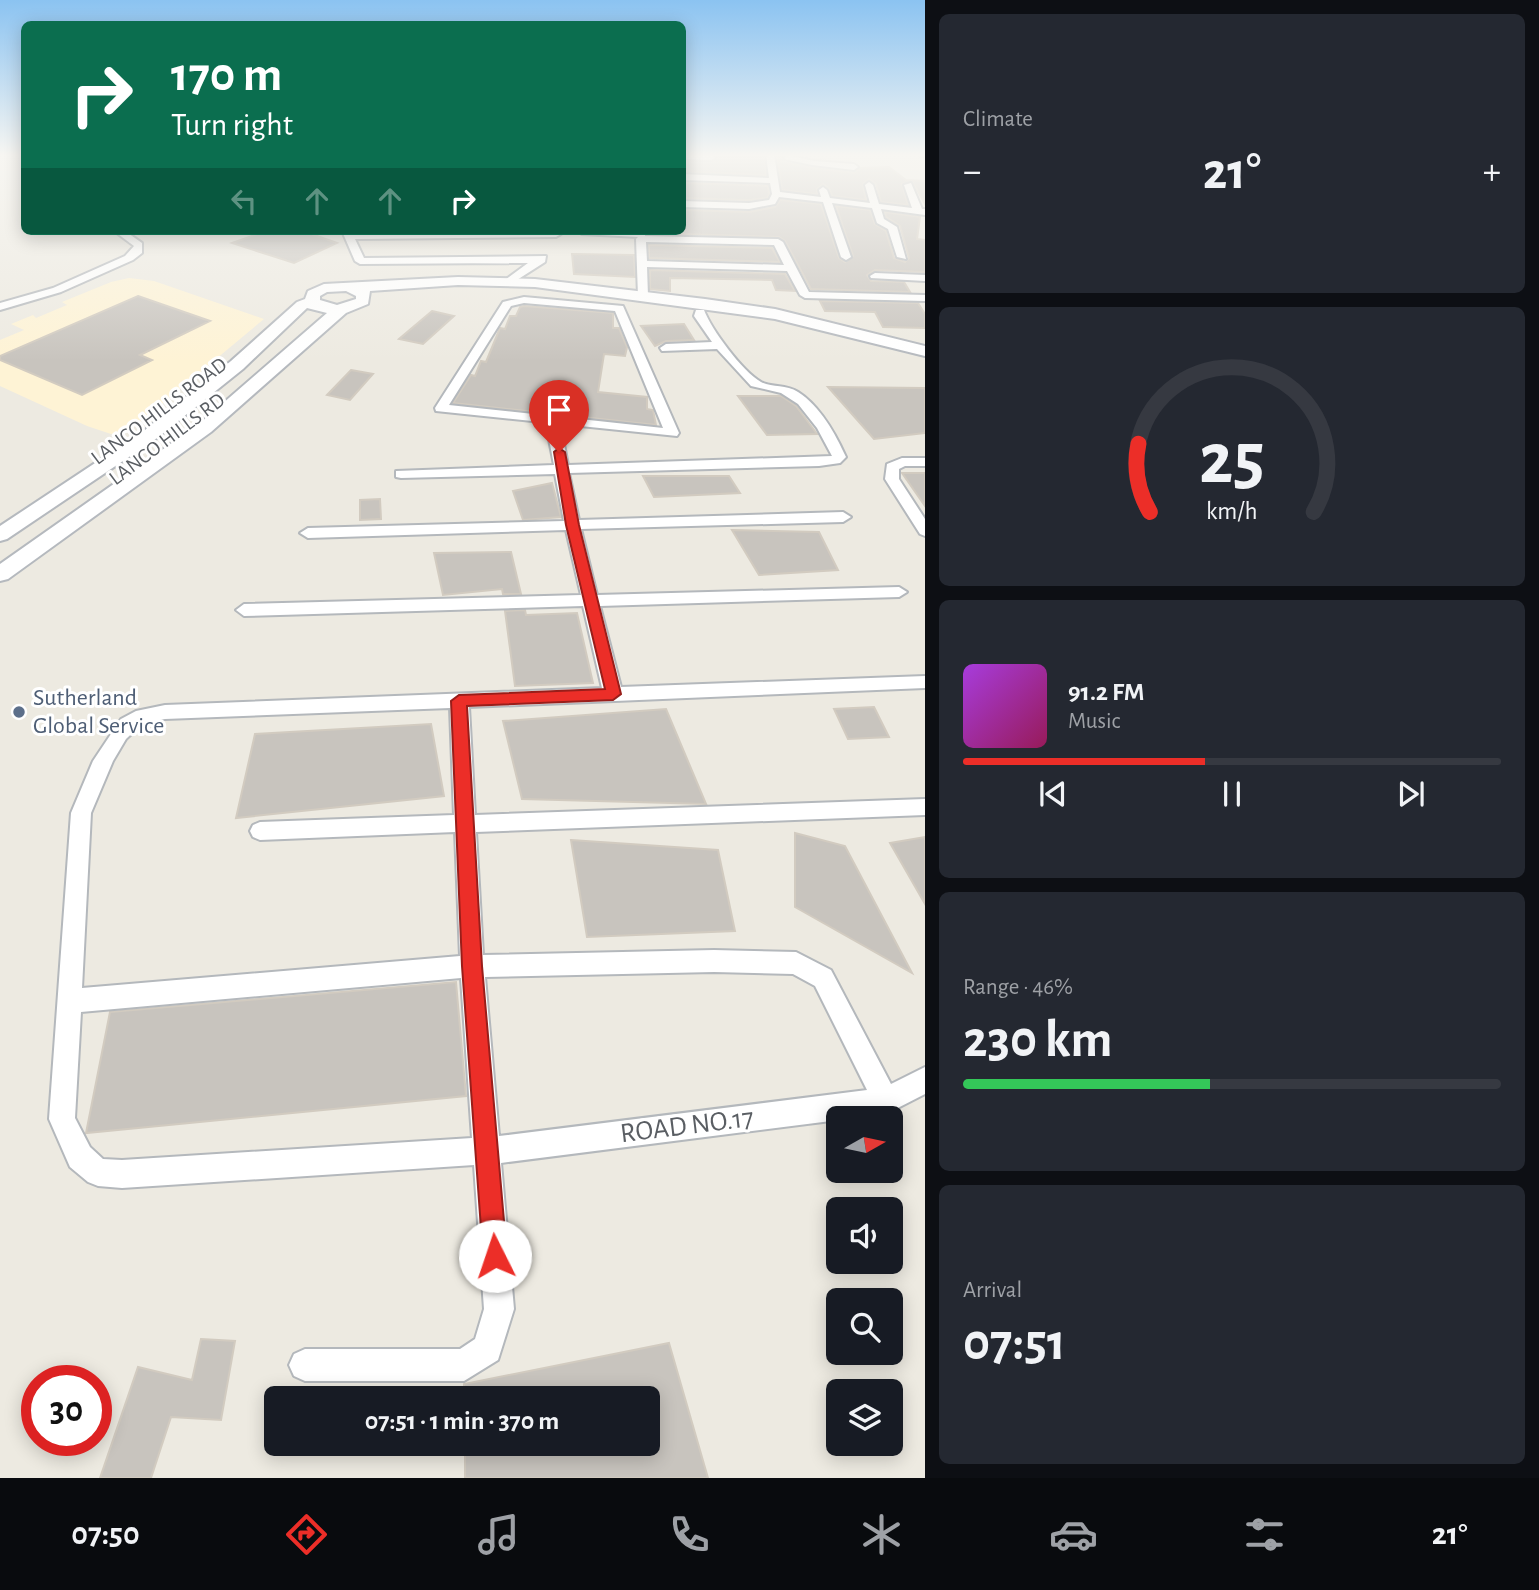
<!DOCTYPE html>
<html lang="en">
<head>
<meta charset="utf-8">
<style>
	body { margin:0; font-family:"Alegreya Sans",sans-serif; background:#242831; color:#f1f3f6; height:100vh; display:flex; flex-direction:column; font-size:26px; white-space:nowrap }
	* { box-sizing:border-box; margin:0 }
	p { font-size:23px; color:#9ea1a6 }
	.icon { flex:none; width:38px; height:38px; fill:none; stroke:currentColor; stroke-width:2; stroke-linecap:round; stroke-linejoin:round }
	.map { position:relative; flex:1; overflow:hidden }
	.drawer { display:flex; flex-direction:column; gap:14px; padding:14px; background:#0d0f14; width:614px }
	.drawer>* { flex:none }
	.guide { position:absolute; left:21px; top:21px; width:665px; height:214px; border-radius:10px; box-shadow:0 4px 18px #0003; background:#0b6e4f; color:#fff; overflow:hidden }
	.needle { width:46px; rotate:81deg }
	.buttons { position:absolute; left:826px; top:1106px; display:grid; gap:14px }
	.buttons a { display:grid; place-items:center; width:77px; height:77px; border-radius:10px; background:#171b24; box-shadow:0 4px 18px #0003; font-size:35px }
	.speed { position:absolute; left:21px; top:1365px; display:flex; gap:14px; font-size:35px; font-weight:700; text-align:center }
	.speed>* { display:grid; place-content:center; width:91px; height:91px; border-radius:50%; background:#171b24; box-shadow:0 4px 18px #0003; line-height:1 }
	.speed .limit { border:10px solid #d22; background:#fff; color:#111 }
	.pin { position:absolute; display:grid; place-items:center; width:60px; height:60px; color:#fff; margin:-72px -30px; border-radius:50% 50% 50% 0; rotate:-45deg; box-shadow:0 0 7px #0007 }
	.pin .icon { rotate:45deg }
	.me { position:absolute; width:77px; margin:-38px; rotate:356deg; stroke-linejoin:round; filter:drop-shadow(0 0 5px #0008) }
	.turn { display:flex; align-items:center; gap:24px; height:147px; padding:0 35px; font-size:32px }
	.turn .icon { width:91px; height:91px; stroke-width:2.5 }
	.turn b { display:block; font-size:49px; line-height:60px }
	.lanes { display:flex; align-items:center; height:66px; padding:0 35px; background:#0003; justify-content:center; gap:35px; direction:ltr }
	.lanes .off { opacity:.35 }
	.big { font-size:52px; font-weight:700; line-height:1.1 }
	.drawer .card { flex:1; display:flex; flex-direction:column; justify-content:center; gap:10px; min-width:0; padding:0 24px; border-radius:10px; background:#242831 }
	.drawer .dial { align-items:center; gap:0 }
	.dial svg { height:182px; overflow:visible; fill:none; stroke:#363941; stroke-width:7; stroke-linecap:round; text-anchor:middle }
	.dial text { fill:#f1f3f6; stroke:none }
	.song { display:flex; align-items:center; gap:21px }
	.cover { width:84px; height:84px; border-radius:10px; background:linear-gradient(135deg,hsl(280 70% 55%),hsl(330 70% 35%)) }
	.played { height:7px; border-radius:4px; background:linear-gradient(90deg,#ec2e28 45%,#363941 45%) }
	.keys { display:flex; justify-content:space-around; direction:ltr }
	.heat { display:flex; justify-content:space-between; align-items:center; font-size:38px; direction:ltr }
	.charge { height:10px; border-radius:5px; background:linear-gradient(90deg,#34c759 46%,#363941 0) }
	.trip { position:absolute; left:264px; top:1386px; width:396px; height:70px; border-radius:10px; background:#171b24; box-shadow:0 4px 18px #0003; font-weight:700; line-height:70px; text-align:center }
	.menu { display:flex; height:112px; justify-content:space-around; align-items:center; background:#090b0e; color:#9ea1a6 }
	.menu .icon { width:49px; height:49px }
	.menu .active { color:#ec2e28 }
	.menu b { font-size:32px; color:#f1f3f6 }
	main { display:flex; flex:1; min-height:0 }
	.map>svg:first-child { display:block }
</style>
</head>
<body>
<main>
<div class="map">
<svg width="925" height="1478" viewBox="0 0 925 1478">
	<rect width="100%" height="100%" fill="#edeae1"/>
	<path fill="#fef3d5" d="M129 278 154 281 264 319 145 418 117 436 87 426 0 386V340L24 330 11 324 33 315 36 318 67 305 62 302 111 282Z"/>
	<path fill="#c8c4be" stroke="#d2cbc0" stroke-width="2" d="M716 154H764L766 175 682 171V162H712L717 159Z
		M777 154H785L781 159 783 162 812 168 854 173 860 168 889 167 906 180 925 181V204L912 181 902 184 908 205 881 202 876 184 869 179 863 184 866 200 832 196 829 188 823 184 817 189V194L782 190Z
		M682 183 768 186 769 194 767 198 749 200 682 198Z
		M780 200 821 204 839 258 845 262 853 256 836 206 870 210 875 224 886 231 894 258 905 262 909 258 900 226 886 217 885 212 920 217 917 239 925 240V272L875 270 867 275 871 281 904 282 910 292 811 289 785 241 779 237 648 233 647 231H682V210L749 212 775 207Z
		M266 231H303L337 243 294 263 232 243Z
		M649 245 772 248 780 262 649 258Z
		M572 254 634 255 635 277 574 274Z
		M650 270 785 274 795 291 776 290 772 280 670 278V291L650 289Z
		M138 296 210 321 140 355 152 360 82 395 0 360V356Z
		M820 301 918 303 925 314V328L883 327 875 312 825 311Z
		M524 306 613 313V328H619L627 347 625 356 604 354 598 392 647 397V409L653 410 656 425 453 403 471 375 475 376 481 361 486 362 500 328 505 329 510 316H516L520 307Z
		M432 311 454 316 423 344 399 339Z
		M684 324 694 340 666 341 655 346 641 326Z
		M351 370 373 374 350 400 327 395Z
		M828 387 925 388V433L874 439Z
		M738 396H781L796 406 817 434 767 435Z
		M902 473H925V506Z
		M643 476H729L740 493 654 497Z
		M552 483 561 517 523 520 513 491Z
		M380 499 381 519 360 520V500Z
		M732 530 819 532 838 570 759 575Z
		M511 552 521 594H503L502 589 443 595 434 553Z
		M525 610 526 615 577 613 593 683 515 686 505 611Z
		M874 707 889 737 848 739 834 709Z
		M666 709 706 804 522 799 503 721Z
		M431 724 444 796 236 818 255 734Z
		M795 833 845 846 912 973 795 907Z
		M925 837V904L890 843Z
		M571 840 718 850 735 931 587 937Z
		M456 982 466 1096 86 1133 110 1012Z
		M201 1339 235 1341 221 1420 171 1417 151 1478H100L138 1367 192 1380Z
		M669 1343 708 1478H465V1444H648V1398H464V1384Z"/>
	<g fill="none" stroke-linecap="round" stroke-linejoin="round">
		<g stroke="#b4b8bc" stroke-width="4">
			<path id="street" d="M705 154H713L715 158 711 160 682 159V155Z
				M766 154H774L780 192 821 197 819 190 823 187 827 190 830 198 870 203 865 185 869 182 873 185 879 204 912 208 904 185 911 183 922 209H925V215L881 209 884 219 897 227 906 259 897 257 888 229 877 223 872 208 832 203 851 257 846 260 841 257 823 202 779 197 775 204 749 209 682 207V201L749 203 769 200 772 194 770 183 682 180V174L769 178Z
				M920 154H925V156H921Z
				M787 155 814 161 854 164 858 167 854 170 812 165 784 159Z
				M114 231H125L142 243V253L133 260 61 292 0 310V303L53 288 125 256 134 246Z
				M342 231H556L561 234 556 237 355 239 364 258 546 256 545 262 509 285 505 284V280L528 263 360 264 355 261Z
				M577 231H640L645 232V236L778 239 783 242 809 292 925 295V301L805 298 800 295 787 271 647 267 648 296 643 299 638 296 636 239 638 237 582 234ZM646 242 774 245 784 265 647 261Z
				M875 273 925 275V281L871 278 870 276Z
				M524 297 623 306 679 433 677 436 436 411 435 408 503 302ZM524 303 615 311 663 428 449 405 511 306Z
				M696 310H704C711 329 742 371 761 382 772 388 786 384 798 392 820 406 835 433 846 457L840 463 819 466 569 473 579 520 843 512 851 517 843 522 581 529 597 595 899 587 907 592 899 597 600 606 621 687 925 676V688L469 707 475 815 925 799V815L476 832 483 955 714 950 796 952 831 970 891 1084 925 1067V1094L886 1114 501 1163 514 1309 498 1360 464 1381H305L294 1376 289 1365 294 1354 305 1349H460L475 1339 484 1309 474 1165 122 1188 98 1186 88 1182 70 1167 49 1119 71 813 93 761 121 719 136 711 165 705 602 688 583 606 244 616 236 610 244 604 581 595 566 530 308 538 300 533 308 528 564 521 555 474 401 478 396 477V471L554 465 548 434 555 430 562 434 568 465 832 456 817 428 798 404 781 393 751 386 717 349 662 351 660 348 666 344 712 342 694 316ZM450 708 454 815 260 822 253 825 250 831 253 837 260 840 455 832 460 956 82 988 91 813 113 761 126 739 143 723 165 719ZM714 972 793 974 815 986 867 1090 499 1136 485 977ZM461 978 472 1138 122 1160 103 1159 90 1147 75 1118 81 1012Z
				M902 458H925V466H905L899 469V479L925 519V536L920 534 885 479 887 464Z"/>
		</g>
		<g stroke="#b5b9be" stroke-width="4">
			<path id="secondary" d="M458 277 535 279 705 299 775 309 925 346V356L775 319 535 287 458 285 370 291 368 304 346 313 211 432 8 579 0 581V564L199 424 327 313 307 308 243 369 157 438 7 539 0 541V526L145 430 231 361 297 302 305 299 308 291 324 284ZM346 291 356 296V299L337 305 320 300V296L327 292Z"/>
		</g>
		<use href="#street" fill="#fff" fill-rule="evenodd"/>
		<use href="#secondary" fill="#fff" fill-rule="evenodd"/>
	</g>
	<linearGradient id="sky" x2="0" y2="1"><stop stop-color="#8bc3f1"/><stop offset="0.43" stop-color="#f7f6f2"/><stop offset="1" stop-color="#f7f6f2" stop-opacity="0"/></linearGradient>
	<rect width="925" height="361" fill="url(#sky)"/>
	<path fill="#ec2e28" stroke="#991e1a" stroke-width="2" d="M559 448 565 452 579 525 621 694 613 700 467 706 482 966 507 1256 503 1265 495 1268 486 1265 483 1256 462 966 451 701 459 695 605 689 566 525 554 452Z"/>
	<circle fill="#5c6f8a" stroke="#fff" stroke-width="2.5" cx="19" cy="712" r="7"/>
	<g text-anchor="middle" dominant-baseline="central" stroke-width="6" stroke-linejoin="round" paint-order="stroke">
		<g font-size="21" fill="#5a5e63" stroke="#fff">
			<text transform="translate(159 411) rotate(-37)">LANCO HILLS ROAD</text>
			<text transform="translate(167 439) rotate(-37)">LANCO HILLS RD</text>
		</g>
		<g font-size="24" fill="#4e5e75" stroke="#fff" text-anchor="start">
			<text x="33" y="698">Sutherland<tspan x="33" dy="28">Global Service</tspan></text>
		</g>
		<g font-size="28" fill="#5a5e63" stroke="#fff">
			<text transform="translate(687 1126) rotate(-7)">ROAD NO.17</text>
		</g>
	</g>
</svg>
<div class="buttons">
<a><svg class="needle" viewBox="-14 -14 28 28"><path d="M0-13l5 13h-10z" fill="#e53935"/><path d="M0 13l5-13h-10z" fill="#9ea1a6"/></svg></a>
<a><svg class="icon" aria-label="sound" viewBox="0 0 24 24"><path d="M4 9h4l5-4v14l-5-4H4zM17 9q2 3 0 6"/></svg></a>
<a><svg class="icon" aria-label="search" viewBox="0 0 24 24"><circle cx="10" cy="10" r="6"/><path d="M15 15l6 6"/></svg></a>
<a><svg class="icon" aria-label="layers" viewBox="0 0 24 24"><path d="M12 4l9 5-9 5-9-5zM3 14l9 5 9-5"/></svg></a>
</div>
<div class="speed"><div class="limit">30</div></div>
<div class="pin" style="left:559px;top:452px;background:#d93025"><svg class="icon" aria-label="arrive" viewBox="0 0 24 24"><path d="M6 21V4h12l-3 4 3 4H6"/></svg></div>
<svg class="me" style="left:495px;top:1256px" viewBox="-20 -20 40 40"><circle r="19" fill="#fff"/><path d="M0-13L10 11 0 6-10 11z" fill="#ec2e28"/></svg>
<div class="trip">07:51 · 1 min · 370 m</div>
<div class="guide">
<div class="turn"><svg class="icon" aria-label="right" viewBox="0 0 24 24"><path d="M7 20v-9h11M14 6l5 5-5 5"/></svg><div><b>170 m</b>Turn right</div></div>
<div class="lanes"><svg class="icon off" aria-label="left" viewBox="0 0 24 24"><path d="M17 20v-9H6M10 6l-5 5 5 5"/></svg><svg class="icon off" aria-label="ahead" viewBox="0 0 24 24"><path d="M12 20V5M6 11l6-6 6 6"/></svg><svg class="icon off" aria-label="ahead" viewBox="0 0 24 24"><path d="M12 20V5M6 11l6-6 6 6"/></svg><svg class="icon" aria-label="right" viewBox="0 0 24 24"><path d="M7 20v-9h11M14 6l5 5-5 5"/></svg></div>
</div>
</div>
<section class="drawer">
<div class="card"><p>Climate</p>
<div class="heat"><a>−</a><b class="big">21°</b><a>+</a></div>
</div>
<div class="card dial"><svg viewBox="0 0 100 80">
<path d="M14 69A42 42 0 1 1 86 69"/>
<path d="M14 69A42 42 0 0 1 9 39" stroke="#ec2e28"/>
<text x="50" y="56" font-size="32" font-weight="700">25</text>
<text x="50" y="72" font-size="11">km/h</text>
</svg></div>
<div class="card">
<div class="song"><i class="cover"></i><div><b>91.2 FM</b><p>Music</p></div></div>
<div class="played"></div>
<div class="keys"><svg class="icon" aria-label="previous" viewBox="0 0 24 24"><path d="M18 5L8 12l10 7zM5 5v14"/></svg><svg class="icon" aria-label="pause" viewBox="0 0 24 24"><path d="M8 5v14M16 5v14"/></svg><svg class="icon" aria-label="next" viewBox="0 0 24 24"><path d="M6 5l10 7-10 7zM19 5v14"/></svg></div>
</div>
<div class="card"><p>Range · 46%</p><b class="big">230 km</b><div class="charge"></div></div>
<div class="card"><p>Arrival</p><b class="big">07:51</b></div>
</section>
</main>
<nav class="menu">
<b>07:50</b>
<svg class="icon active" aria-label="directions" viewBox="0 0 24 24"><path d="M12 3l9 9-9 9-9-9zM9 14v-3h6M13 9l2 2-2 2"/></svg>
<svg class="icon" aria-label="music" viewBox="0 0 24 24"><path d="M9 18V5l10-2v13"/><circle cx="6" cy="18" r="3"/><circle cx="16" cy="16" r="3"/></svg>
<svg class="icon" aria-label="phone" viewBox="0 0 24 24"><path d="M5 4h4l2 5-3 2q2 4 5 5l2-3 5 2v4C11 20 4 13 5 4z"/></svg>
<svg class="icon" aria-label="climate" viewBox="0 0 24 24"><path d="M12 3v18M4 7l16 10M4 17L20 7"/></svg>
<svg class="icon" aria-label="car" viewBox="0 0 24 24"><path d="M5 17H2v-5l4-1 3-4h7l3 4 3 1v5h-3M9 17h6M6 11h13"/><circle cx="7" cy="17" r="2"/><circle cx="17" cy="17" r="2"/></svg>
<svg class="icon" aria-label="filters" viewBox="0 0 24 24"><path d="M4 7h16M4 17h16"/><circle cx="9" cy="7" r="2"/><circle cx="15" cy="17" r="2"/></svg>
<b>21°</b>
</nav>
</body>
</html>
